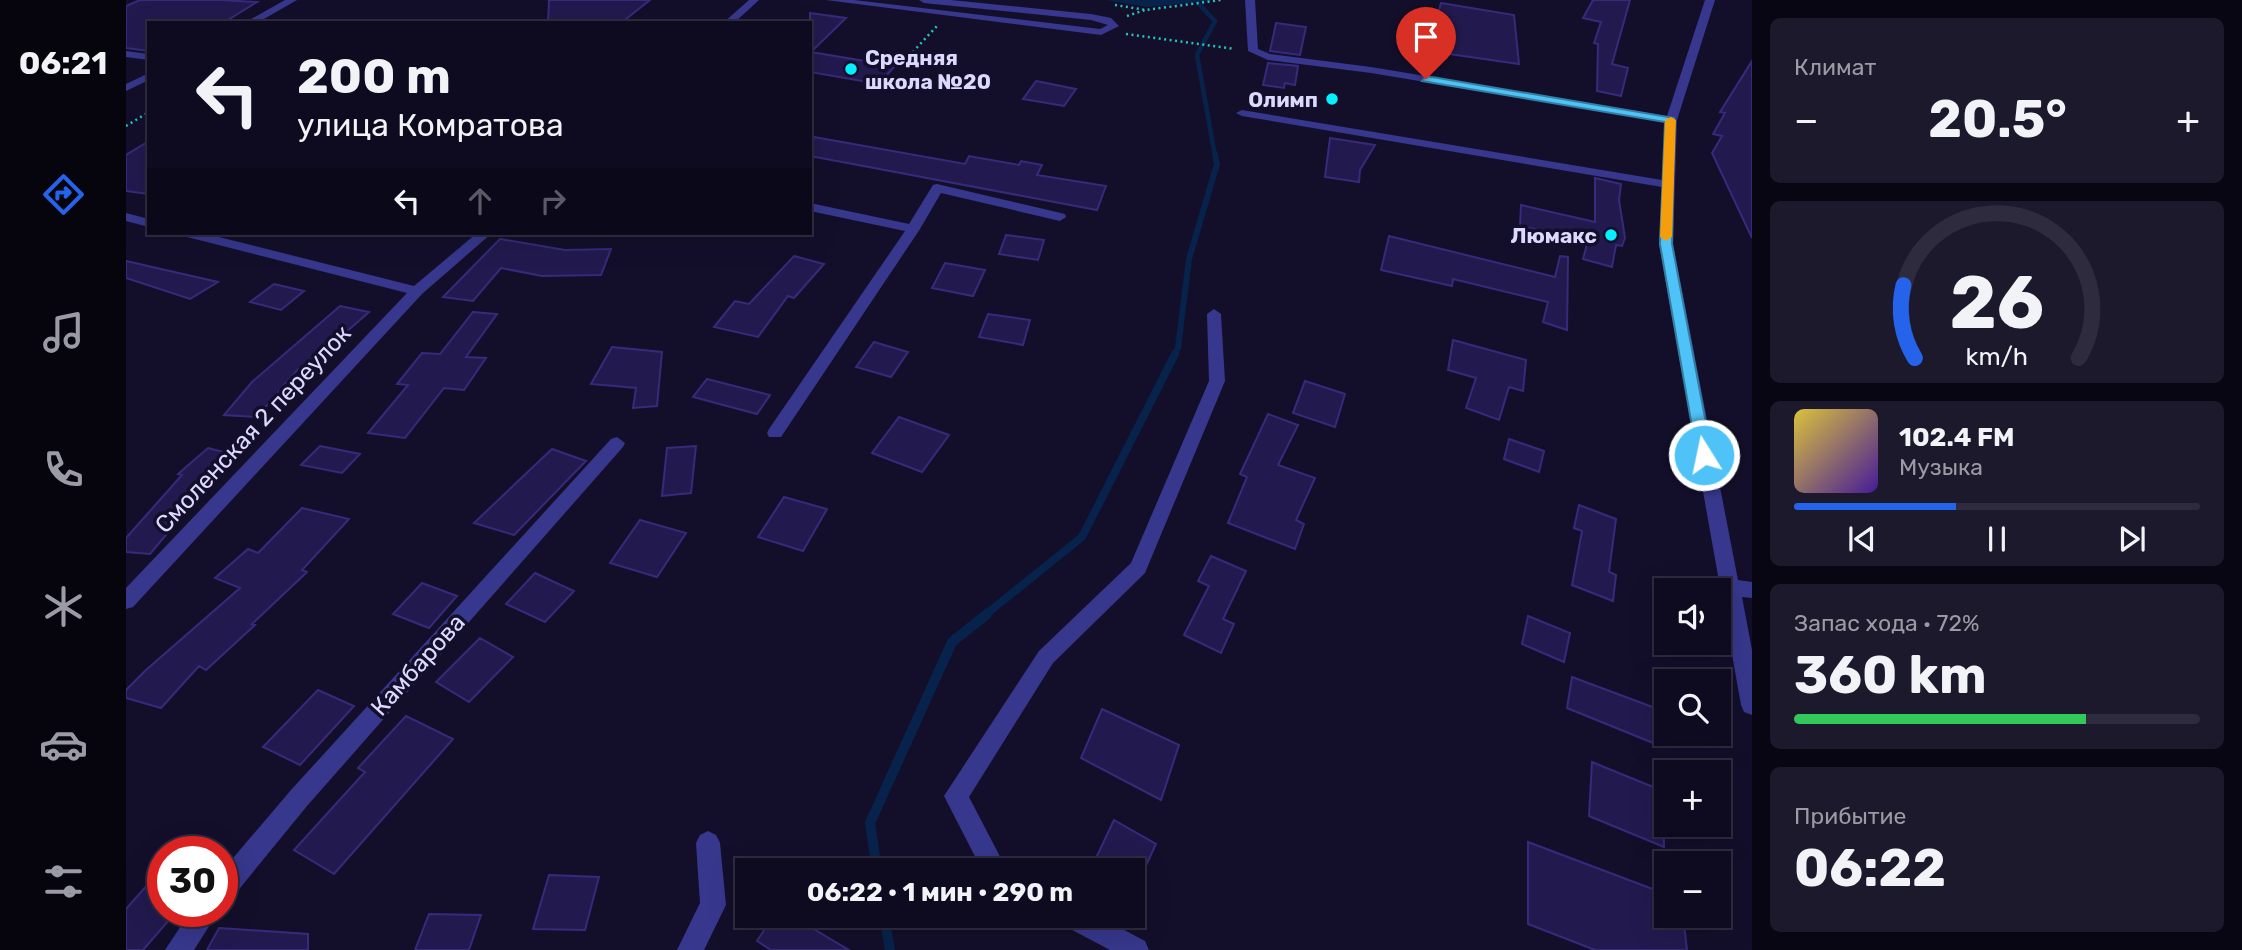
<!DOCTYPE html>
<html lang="ru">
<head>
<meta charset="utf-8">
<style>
	body { margin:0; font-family:Rubik,sans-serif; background:#1c192d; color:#f1f3f6; height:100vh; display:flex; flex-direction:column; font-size:26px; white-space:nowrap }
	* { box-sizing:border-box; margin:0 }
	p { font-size:23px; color:#9b9ba5 }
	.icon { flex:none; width:38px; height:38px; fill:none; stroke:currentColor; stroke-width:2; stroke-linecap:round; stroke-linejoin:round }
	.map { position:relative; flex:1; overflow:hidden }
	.sheet { display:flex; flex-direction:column; gap:18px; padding:18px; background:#080612; width:490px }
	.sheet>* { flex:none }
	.hud { position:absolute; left:21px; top:21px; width:665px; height:214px; border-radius:0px; box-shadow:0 7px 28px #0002,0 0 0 2px #2e2b3e; background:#0e0b20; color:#f1f3f6; overflow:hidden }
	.controls { position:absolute; left:1528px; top:578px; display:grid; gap:14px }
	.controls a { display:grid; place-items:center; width:77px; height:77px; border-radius:0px; background:#0e0b20; box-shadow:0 7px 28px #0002,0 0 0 2px #2e2b3e; font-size:35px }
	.speed { position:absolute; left:21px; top:836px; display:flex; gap:14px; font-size:35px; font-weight:700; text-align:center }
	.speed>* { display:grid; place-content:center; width:91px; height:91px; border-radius:50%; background:#0e0b20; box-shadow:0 7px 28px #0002,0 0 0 2px #2e2b3e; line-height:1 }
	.speed .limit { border:10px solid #d22; background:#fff; color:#111 }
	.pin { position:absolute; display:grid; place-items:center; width:60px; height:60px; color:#fff; margin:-72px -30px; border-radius:50% 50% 50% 0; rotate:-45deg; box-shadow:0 0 7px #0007 }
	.pin .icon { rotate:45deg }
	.me { position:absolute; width:77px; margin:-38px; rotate:350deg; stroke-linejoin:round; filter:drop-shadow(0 0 5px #0008) }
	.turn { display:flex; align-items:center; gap:24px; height:147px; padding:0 35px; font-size:32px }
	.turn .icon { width:91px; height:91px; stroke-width:2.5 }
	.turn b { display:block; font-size:49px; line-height:60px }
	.lanes { display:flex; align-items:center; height:66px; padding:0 35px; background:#0003; justify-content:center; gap:35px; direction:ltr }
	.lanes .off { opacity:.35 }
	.big { font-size:52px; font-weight:700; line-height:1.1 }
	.sheet .widget { flex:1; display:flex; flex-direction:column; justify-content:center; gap:10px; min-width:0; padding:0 24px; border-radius:10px; background:#1c192d }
	.sheet .dial { align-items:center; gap:0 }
	.dial svg { height:182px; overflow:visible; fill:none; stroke:#2e2b3e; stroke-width:7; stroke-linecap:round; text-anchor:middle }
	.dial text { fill:#f1f3f6; stroke:none }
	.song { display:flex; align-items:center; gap:21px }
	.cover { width:84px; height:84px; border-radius:10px; background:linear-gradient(135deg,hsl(50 70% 55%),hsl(260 70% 35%)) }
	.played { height:7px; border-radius:4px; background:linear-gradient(90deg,#2563eb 40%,#2e2b3e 40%) }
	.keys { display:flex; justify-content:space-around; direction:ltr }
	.heat { display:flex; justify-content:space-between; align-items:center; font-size:38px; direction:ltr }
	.charge { height:10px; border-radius:5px; background:linear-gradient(90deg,#34c759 72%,#2e2b3e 0) }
	.trip { position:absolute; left:609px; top:858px; width:410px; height:70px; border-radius:0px; background:#0e0b20; box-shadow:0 7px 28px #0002,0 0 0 2px #2e2b3e; font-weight:700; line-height:70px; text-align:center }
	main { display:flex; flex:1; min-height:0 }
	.tab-bar { display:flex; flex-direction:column; width:126px; justify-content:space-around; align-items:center; background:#06040d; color:#9b9ba5 }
	.tab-bar .icon { width:49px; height:49px }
	.tab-bar .active { color:#2563eb }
	.tab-bar b { font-size:32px; color:#f1f3f6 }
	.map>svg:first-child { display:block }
</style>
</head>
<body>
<main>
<nav class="tab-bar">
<b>06:21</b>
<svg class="icon active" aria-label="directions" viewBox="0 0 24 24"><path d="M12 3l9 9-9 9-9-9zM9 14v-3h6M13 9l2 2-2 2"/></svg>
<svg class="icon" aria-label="music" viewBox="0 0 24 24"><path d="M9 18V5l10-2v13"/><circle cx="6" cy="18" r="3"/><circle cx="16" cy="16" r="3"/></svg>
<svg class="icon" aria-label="phone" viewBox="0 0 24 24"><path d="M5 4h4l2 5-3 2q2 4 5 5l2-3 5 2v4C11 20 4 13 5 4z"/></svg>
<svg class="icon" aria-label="climate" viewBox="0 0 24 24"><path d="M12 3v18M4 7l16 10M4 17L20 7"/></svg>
<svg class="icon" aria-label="car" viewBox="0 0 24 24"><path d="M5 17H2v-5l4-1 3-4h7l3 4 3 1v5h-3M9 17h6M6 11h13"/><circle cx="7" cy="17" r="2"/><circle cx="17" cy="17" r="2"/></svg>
<svg class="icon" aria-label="filters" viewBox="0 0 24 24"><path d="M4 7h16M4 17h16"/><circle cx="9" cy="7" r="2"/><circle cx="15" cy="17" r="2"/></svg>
</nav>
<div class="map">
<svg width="1626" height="950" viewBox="0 0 1626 950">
	<rect width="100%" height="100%" fill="#130f2b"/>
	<path fill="#07234c" d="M980 0H1085V1L1021 7Z"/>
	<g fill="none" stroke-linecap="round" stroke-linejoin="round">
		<path stroke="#07234c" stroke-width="4.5" d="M1072 3 1089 21 1071 55 1089 156"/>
		<path stroke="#07234c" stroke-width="6" d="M1048 356 1052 348 1063 259 1091 164 1089 154"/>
		<path stroke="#07234c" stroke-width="8" d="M859 615 956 537 1049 354"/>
		<path stroke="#07234c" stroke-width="10" d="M751 870 744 823 826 642 861 614
			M758 915 764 950"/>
	</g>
	<path fill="#221a4e" stroke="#372a7b" stroke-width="2" d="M14 0H94L131 2 97 23H23V51L0 48V6Z
		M423 0H524L495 23H422Z
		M1467 0H1504L1486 64 1502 68 1495 96 1471 91 1472 44 1468 43 1475 22 1457 18Z
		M1315 3 1388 15 1393 64 1302 51Z
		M684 13 720 18 685 52 769 66 753 84 684 72Z
		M1150 23 1180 27 1174 55 1144 51Z
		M1626 61V238L1586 153 1596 136 1587 134 1599 113 1594 112Z
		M1142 63 1172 66 1169 85 1159 83 1158 88 1137 85Z
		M910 81 950 89 938 106 897 99Z
		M688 137 839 164 843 156 893 165 895 161 916 165 911 175 980 186 971 210 684 156Z
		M1204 138 1249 145 1234 170 1233 182 1199 177Z
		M23 141V194L0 191V155Z
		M1469 178 1495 184 1493 200 1499 238 1496 246 1490 245 1486 267 1457 259 1462 240 1394 226 1395 205 1469 222Z
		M880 235 918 240 912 260 873 254Z
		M1263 236 1429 277 1434 256 1442 257 1441 330 1417 322 1422 302 1327 279 1326 286 1255 270Z
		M374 239 439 250 485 249 475 275 416 276 375 268 347 301 317 297Z
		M668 256 698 264 668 298 662 296 632 337 588 327 609 301 623 304Z
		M0 261 92 282 64 299 0 278Z
		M819 263 859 270 847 296 806 288Z
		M148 284 178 291 155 310 124 302Z
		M214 306 243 312 177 370 172 369 131 417 98 415 126 382Z
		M347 312 371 314 340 357 360 358 338 390 318 388 279 438 242 433 282 385 271 384 296 353 314 354Z
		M862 314 904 320 897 345 853 337Z
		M1327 340 1400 360 1397 391 1383 387 1373 420 1340 408 1350 378 1322 370Z
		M748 342 782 352 765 377 730 367Z
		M486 347 536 352 531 406 507 408 510 388 465 384Z
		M581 379 644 395 631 414 567 397Z
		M1179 381 1219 394 1209 427 1167 413Z
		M1142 414 1172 425 1152 465 1189 478 1170 520 1178 524 1169 549 1102 523 1121 477 1114 474Z
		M773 417 823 435 796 472 746 453Z
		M1383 439 1418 451 1413 472 1378 459Z
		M194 446 234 454 216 473 175 465Z
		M570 446 565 493 536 496 541 448Z
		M82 448 109 455 55 503 66 504 24 554 0 552V538L56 475 52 474Z
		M426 449 460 461 388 535 348 523Z
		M658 497 701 509 677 551 632 537Z
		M1453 505 1490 519 1483 572 1490 575 1487 601 1446 585 1456 531 1448 528Z
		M176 508 223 519 176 570 181 572 126 624 129 625 80 670 73 666 35 708 0 698V690L20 670 114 588 89 578 122 549 132 553Z
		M514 520 560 533 531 577 484 563Z
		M1085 556 1120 571 1097 619 1108 624 1095 653 1058 635 1083 586 1072 581Z
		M409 573 448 591 419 622 380 604Z
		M296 583 331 596 303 628 267 614Z
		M1402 616 1444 633 1438 662 1396 644Z
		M354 638 387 657 343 702 310 682Z
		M1446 677 1540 712 1537 747 1441 708Z
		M192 690 228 706 174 765 137 747Z
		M976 709 1053 745 1035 800 955 758Z
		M280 716 327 739 208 874 168 850 239 772 232 768Z
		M1466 762 1537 791 1538 847 1463 816Z
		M988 820 1030 844 1018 870H985L969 860Z
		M1402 842 1540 894V915H1557L1561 950H1469L1402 924Z
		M37 867V912H50L17 950H0V909Z
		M423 875 473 877 459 930 407 929Z
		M303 914 355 915 343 950H289Z
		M648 915H664L723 950H645L631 941Z
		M93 928 182 934V950H81Z"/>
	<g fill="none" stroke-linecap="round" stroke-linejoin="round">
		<path stroke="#28c5b6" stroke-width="2.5" stroke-dasharray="2 3.5" stroke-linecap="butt" d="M989 5 1020 10 1095 0
			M1001 16 1019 10
			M1000 34 1109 49
			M783 56 812 25
			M0 126 23 112"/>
		<path fill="#37378d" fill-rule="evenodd" d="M159 0H171L131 23H118Z
			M623 0H633L608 23H597Z
			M700 0H728L974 29 982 25 965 20 798 3 793 0H825L965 14 985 18 993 26 975 35Z
			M1119 0H1129L1132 49 1144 54 1245 67 1541 116 1579 0H1589L1551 120 1547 244 1612 580 1626 582V598L1616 597 1626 650V715L1618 712 1615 705 1533 244 1536 187 1116 116 1110 113 1116 110 1536 180 1539 122 1245 73 1142 60 1122 51Z
			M0 51 23 54V60L0 57Z
			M23 73V80L0 91V84Z
			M811 184 939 214 940 217 934 221 815 193 794 229 655 437H643L641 433 643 429 779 231 684 211V203L783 224 807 185Z
			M0 213 23 219V227L0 221Z
			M56 233H77L288 286 351 233H366L296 294 7 607 0 609V588L281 293 57 236Z
			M1088 309 1095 314 1099 381 1019 573 927 663 843 797 881 870H856L818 796 913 651 1005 563 1083 381 1081 314Z
			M491 437 499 443 497 447 181 806 105 899 96 902V871L165 790 485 439Z
			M582 831 590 835 594 843 600 905 578 950H551L574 903 570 843 574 835Z
			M64 912H92L68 950H39Z
			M932 915H970L1019 941 1023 950H984L935 924Z"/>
	</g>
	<path fill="#4fc3f7" stroke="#337fa1" stroke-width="2" d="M1300 76 1548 118 1546 244 1586 455 1584 459H1573L1571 455 1534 244 1539 122 1296 81Z"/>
	<path fill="#f59e0b" d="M1545 117 1550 120 1546 237 1540 241 1534 237 1539 120Z"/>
	<g fill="#05efff" stroke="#130f2b" stroke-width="2.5">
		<circle cx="725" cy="69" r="7"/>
		<circle cx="1206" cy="99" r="7"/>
		<circle cx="1485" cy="235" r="7"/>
	</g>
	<g text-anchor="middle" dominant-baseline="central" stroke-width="7" stroke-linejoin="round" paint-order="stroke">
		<g font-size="21" font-weight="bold" fill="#dcd9ff" stroke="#130f2b" text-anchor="end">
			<text x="739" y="57" text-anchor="start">Средняя<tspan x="739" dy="24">школа №20</tspan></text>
			<text x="1192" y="99">Олимп</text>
			<text x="1471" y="235">Люмакс</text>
		</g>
		<g font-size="24" fill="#dcd9ff" stroke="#130f2b">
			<text transform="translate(127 429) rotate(-47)">Смоленская 2 переулок</text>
			<text transform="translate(292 665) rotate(-48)">Камбарова</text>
		</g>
	</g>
</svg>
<div class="controls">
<a><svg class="icon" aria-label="sound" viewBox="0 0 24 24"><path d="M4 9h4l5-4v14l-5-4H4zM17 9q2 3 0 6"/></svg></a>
<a><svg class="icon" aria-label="search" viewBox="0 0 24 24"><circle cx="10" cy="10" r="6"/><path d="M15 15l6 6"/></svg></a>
<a>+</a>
<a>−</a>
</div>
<div class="speed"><div class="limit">30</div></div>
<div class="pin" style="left:1300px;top:79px;background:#d93025"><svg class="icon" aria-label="arrive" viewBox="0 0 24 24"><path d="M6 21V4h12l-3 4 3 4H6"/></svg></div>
<svg class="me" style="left:1578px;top:455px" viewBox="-20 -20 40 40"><circle r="17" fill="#4fc3f7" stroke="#fff" stroke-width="3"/><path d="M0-11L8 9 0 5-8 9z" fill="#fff"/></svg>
<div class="trip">06:22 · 1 мин · 290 m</div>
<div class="hud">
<div class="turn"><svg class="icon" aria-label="left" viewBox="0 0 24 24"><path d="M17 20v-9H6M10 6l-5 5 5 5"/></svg><div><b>200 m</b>улица Комратова</div></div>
<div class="lanes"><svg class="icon" aria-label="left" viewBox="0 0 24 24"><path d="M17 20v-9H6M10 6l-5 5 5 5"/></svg><svg class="icon off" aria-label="ahead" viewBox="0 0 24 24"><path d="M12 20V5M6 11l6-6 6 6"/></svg><svg class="icon off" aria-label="right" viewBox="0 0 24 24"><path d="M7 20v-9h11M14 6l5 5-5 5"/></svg></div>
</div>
</div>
<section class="sheet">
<div class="widget"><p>Климат</p>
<div class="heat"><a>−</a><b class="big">20.5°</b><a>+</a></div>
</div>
<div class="widget dial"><svg viewBox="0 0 100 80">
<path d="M14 69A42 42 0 1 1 86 69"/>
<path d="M14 69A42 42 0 0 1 9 37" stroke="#2563eb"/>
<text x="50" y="56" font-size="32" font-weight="700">26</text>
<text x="50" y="72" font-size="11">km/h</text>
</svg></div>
<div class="widget">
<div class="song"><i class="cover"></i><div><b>102.4 FM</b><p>Музыка</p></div></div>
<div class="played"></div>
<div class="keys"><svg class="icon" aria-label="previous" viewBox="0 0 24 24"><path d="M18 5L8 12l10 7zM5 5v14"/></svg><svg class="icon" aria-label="pause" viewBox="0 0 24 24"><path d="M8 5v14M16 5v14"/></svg><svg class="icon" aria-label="next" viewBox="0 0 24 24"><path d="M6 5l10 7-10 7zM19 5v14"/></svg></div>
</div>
<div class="widget"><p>Запас хода · 72%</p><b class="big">360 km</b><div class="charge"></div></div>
<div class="widget"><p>Прибытие</p><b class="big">06:22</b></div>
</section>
</main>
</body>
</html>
